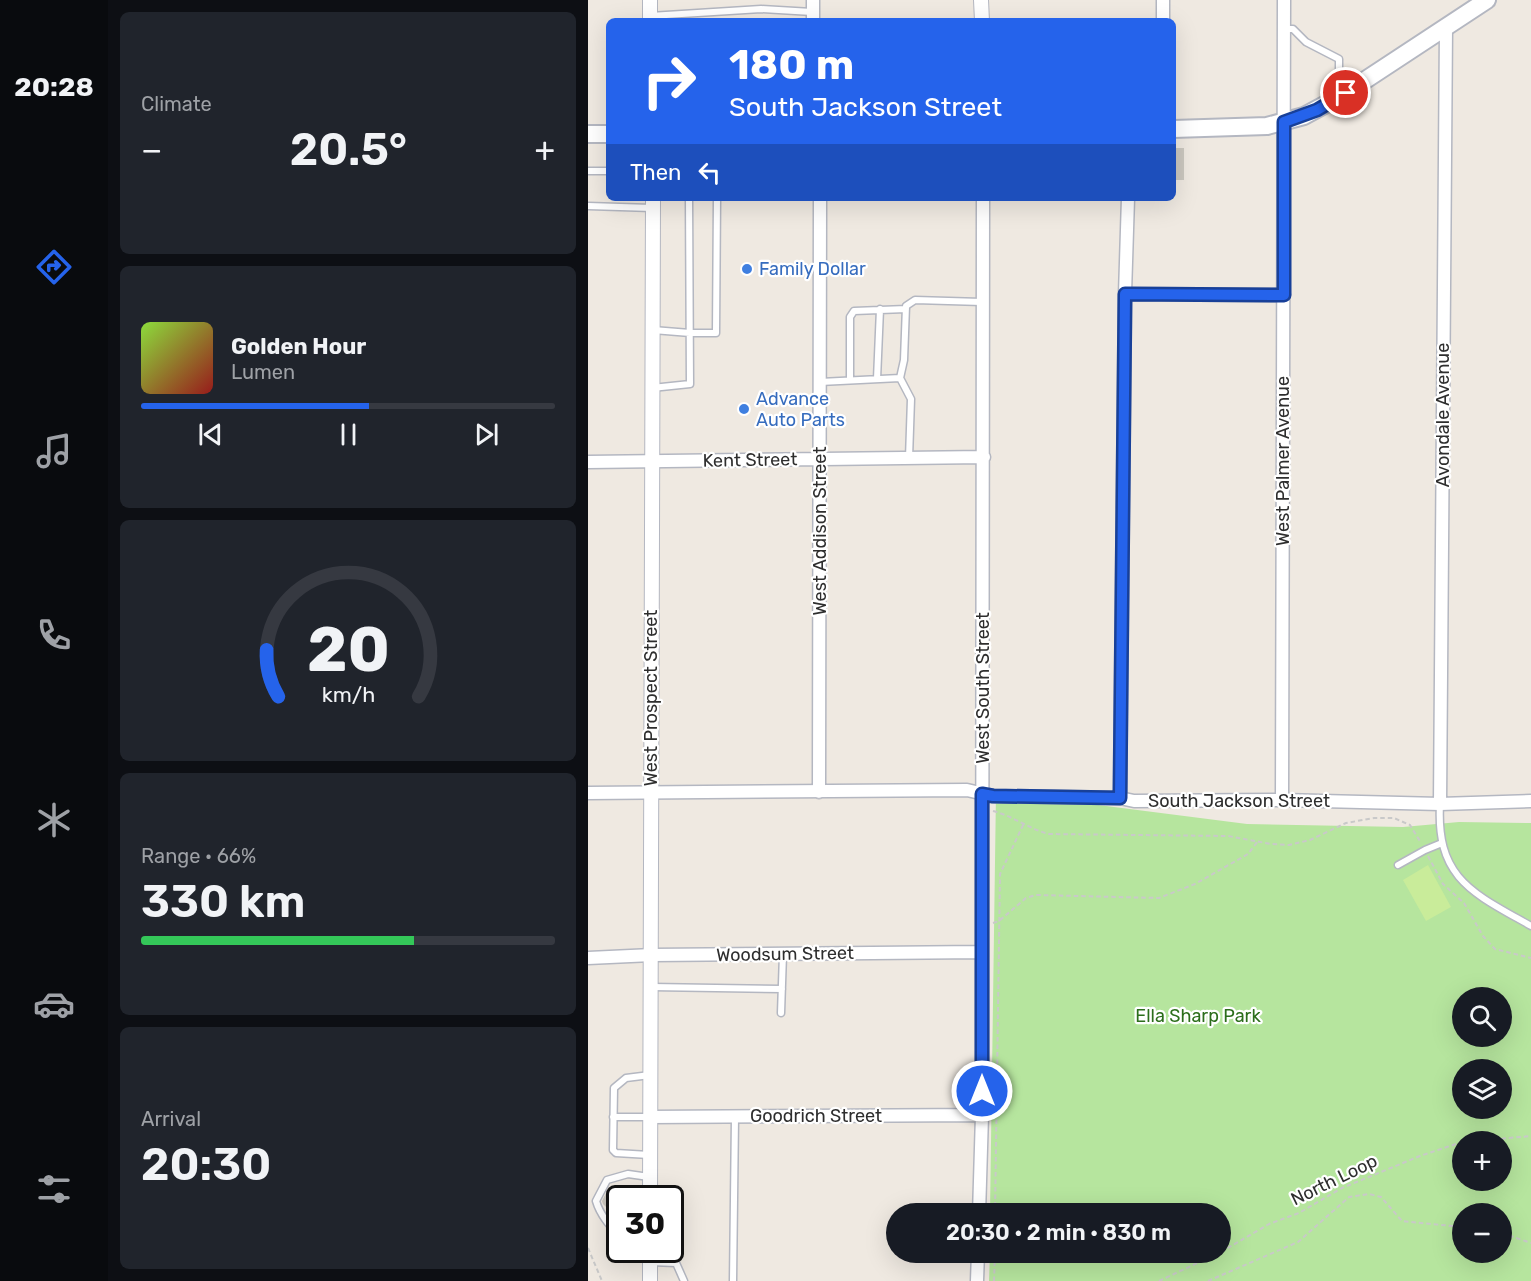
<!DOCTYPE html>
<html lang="en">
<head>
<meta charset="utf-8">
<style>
	body { margin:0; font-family:Rubik,sans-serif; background:#20242c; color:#f1f3f6; height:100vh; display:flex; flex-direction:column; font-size:22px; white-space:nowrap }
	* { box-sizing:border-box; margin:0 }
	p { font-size:20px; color:#9ea1a6 }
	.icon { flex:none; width:33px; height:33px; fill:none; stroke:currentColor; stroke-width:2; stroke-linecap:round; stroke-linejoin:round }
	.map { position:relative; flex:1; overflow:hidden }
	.side { display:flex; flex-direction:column; gap:12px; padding:12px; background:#0d0f14; width:480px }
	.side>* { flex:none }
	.hud { position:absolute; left:18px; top:18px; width:570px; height:183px; border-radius:9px; box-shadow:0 6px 24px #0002; background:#2563eb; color:#fff; overflow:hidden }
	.fabs { position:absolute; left:864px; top:987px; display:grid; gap:12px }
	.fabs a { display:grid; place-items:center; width:60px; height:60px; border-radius:50%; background:#171b24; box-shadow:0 6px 24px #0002; font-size:30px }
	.speed { position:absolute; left:18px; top:1185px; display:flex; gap:12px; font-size:30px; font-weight:700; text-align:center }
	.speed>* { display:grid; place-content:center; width:78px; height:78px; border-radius:50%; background:#171b24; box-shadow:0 6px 24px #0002; line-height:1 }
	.speed .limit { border:3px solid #111; border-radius:9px; background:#fff; color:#111 }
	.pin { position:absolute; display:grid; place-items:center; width:51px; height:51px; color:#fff; margin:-26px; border:3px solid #fff; border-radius:50%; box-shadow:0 2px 6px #0007 }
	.me { position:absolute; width:66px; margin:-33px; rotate:0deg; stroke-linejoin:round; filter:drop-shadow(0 0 4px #0008) }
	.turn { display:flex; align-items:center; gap:21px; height:126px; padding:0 24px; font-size:27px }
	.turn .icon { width:78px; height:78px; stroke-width:2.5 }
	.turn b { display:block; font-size:42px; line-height:51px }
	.then { display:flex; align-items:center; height:57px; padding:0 24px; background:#0003; gap:12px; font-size:22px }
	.big { font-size:45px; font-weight:600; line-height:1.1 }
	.side .widget { flex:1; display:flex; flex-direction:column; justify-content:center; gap:9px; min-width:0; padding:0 21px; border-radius:9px; background:#20242c }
	.side .dial { align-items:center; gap:0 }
	.dial svg { height:156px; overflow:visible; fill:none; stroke:#363941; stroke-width:7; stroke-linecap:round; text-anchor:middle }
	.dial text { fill:#f1f3f6; stroke:none }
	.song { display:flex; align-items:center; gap:18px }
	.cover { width:72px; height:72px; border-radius:9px; background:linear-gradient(135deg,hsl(90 70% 55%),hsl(0 70% 35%)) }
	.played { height:6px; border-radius:3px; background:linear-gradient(90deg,#2563eb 55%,#363941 55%) }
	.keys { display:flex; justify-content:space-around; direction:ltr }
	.heat { display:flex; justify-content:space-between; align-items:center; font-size:33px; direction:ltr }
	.charge { height:9px; border-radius:4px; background:linear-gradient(90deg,#34c759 66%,#363941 0) }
	.trip { position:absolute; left:298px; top:1203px; width:345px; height:60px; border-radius:30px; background:#171b24; box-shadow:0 6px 24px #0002; font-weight:600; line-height:60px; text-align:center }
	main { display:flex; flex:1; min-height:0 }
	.menu { display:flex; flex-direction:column; width:108px; justify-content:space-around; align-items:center; background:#090b0e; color:#9ea1a6 }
	.menu .icon { width:42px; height:42px }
	.menu .selected { color:#2563eb }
	.menu b { font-size:27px; color:#f1f3f6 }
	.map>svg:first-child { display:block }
</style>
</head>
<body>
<main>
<nav class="menu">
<b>20:28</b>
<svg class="icon selected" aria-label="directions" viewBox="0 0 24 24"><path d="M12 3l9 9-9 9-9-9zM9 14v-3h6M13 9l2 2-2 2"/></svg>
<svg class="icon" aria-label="music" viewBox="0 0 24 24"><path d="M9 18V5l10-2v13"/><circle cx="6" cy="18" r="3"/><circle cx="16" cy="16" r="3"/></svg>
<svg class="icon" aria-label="phone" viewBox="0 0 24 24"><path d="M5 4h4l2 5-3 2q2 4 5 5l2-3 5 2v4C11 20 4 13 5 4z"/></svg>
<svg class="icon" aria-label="climate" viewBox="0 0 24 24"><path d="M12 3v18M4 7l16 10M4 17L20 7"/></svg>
<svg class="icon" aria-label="car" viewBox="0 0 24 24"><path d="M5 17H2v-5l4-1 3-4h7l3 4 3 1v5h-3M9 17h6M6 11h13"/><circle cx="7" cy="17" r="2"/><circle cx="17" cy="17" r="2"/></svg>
<svg class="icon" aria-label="filters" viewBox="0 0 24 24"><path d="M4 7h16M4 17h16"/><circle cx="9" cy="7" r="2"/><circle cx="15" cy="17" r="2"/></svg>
</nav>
<section class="side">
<div class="widget"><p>Climate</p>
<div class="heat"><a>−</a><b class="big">20.5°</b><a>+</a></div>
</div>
<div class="widget">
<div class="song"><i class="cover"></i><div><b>Golden Hour</b><p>Lumen</p></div></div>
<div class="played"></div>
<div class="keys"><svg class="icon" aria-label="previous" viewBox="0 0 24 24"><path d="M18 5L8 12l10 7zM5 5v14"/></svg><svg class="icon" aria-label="pause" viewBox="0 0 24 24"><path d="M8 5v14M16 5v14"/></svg><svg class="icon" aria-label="next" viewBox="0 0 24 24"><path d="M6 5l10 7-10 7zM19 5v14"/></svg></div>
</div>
<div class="widget dial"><svg viewBox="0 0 100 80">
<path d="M14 69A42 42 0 1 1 86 69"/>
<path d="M14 69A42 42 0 0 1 8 45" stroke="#2563eb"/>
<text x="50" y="56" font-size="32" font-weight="700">20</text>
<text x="50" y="72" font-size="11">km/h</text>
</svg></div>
<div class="widget"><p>Range · 66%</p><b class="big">330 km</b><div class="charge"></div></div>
<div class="widget"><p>Arrival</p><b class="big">20:30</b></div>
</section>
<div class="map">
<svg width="943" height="1281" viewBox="0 0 943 1281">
	<rect width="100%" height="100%" fill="#efe9e1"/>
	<path fill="#b6e59e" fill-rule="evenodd" d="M408 792 659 824 815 827 871 822 943 823V1281H401L402 1253 633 1252V1214L402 1213ZM874 998H914V1036H874ZM874 1070H914V1108H874ZM874 1142H914V1180H874ZM874 1214H914V1252H874Z"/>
	<path fill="#c9ec9a" d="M840 865 863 907 838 921 815 880Z"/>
	<path fill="#cbc7bf" d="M585 148H596V180H585Z
		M20 1189 30 1190 39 1198H32V1221L15 1204 14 1201Z"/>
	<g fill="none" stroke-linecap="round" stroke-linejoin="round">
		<g stroke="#b4b7c1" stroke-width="9">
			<path id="service" d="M62 16 173 9 224 12
				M696 29H705L718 42 751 59V74L757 92
				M0 171H21
				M0 206 64 208
				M65 330 102 333H128L129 198
				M289 379 292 309
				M262 380V317L266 311 318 309
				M232 382 312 378
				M64 388 102 384 101 198
				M321 458 323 399 312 378 316 360 318 306 327 300 394 302
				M852 804C848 879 885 893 943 926
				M810 865 837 850 854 843
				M63 987 194 989
				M193 1013 195 954
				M25 1117H62
				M61 1155 28 1153 25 1150 26 1088 38 1078 62 1075
				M32 1237C22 1226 12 1215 8 1201L19 1180 40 1174 61 1177
				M62 1262 88 1263 96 1281
				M145 1281 147 1117"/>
		</g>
		<g stroke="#b4b7c1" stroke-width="15">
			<path id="minor" d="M225 0V21
				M575 0V21
				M537 294 696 295
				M0 462 396 457
				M231 792 232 198
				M0 793 379 790 405 796 532 798 546 801 694 800 852 804 943 801
				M532 798 537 294 540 198
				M694 800 696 0
				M852 804 858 27
				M0 958 64 955 394 952
				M62 1117 394 1115
				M391 1214 394 1115 395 198
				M389 1281 390 1252"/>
		</g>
		<g stroke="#b4b7c1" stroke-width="16">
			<path id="tertiary" d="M62 0V21
				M393 0 394 21
				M62 1198 65 198
				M62 1250V1281"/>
		</g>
		<g stroke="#b4b7c1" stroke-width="20">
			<path id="secondary" d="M585 129 679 126 716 116 753 96 899 0
				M0 134H21"/>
		</g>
		<path stroke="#c9c9c9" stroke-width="2" stroke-dasharray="4.5 3" stroke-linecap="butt" d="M405 811C425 816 441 829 461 834L640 836 683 844 701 845 722 840 758 823 786 818H806L822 825 833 843
			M840 856 855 884 876 903 895 936 907 949 943 958
			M405 923 411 921 438 898 448 895 571 898 607 884 660 854 670 841
			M876 1142 943 1136
			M407 1214 412 874 436 823
			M914 1233 943 1243
			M0 1248 14 1281
			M633 1252 681 1224 711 1213 754 1188 832 1156 874 1142
			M406 1281 407 1252
			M571 1281 633 1252
			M620 1281 710 1242 761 1197 781 1194 793 1197 814 1221 874 1227"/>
		<use href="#service" stroke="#fff" stroke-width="6"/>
		<use href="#minor" stroke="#fff" stroke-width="12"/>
		<use href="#tertiary" stroke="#fff" stroke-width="14"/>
		<use href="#secondary" stroke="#fff" stroke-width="16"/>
	</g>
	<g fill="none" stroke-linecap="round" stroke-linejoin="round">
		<g stroke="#184099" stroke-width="15">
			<path id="route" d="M394 1091V794L405 796 532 798 537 294 696 295V122L729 110 758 93"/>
		</g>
		<use href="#route" stroke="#2563eb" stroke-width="10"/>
	</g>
	<g fill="#3f7fe0" stroke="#fff" stroke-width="2">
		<circle cx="159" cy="269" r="6"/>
		<circle cx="156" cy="409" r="6"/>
	</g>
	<g text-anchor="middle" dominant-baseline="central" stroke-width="4.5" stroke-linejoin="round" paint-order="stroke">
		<g font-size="18" fill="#366cbe" stroke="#fff" text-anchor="start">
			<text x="171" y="269">Family Dollar</text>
			<text x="168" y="399">Advance<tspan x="168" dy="21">Auto Parts</tspan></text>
		</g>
		<g font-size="18" fill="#2e2e2e" stroke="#fff">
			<text transform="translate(855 415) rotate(-90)">Avondale Avenue</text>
			<text transform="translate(162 460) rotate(-1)">Kent Street</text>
			<text transform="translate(695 461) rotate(-90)">West Palmer Avenue</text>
			<text transform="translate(232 531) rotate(-90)">West Addison Street</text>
			<text transform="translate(395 688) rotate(-90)">West South Street</text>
			<text transform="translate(63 698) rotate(-90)">West Prospect Street</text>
			<text x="651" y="801">South Jackson Street</text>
			<text transform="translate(197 954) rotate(-1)">Woodsum Street</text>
			<text x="228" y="1116">Goodrich Street</text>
			<text transform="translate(746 1180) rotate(-26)">North Loop</text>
		</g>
		<g font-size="18" fill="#2c6e1b" stroke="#fff">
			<text x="610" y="1016">Ella Sharp Park</text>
		</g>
	</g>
</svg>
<div class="fabs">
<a><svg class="icon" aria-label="search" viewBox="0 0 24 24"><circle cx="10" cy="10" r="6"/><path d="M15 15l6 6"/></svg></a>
<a><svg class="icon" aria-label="layers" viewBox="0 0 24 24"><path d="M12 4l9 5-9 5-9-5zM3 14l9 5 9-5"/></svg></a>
<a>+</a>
<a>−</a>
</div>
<div class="speed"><div class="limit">30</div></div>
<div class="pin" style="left:758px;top:93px;background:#d93025"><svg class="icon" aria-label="arrive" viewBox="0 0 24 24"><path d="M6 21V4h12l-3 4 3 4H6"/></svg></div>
<svg class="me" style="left:394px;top:1091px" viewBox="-20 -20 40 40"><circle r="17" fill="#2563eb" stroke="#fff" stroke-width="3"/><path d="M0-11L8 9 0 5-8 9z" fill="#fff"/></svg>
<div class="trip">20:30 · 2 min · 830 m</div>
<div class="hud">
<div class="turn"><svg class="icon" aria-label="right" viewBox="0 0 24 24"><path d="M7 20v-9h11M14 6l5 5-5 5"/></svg><div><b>180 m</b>South Jackson Street</div></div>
<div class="then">Then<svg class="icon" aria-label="left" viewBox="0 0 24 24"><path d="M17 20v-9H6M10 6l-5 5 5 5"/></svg></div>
</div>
</div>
</main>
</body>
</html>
